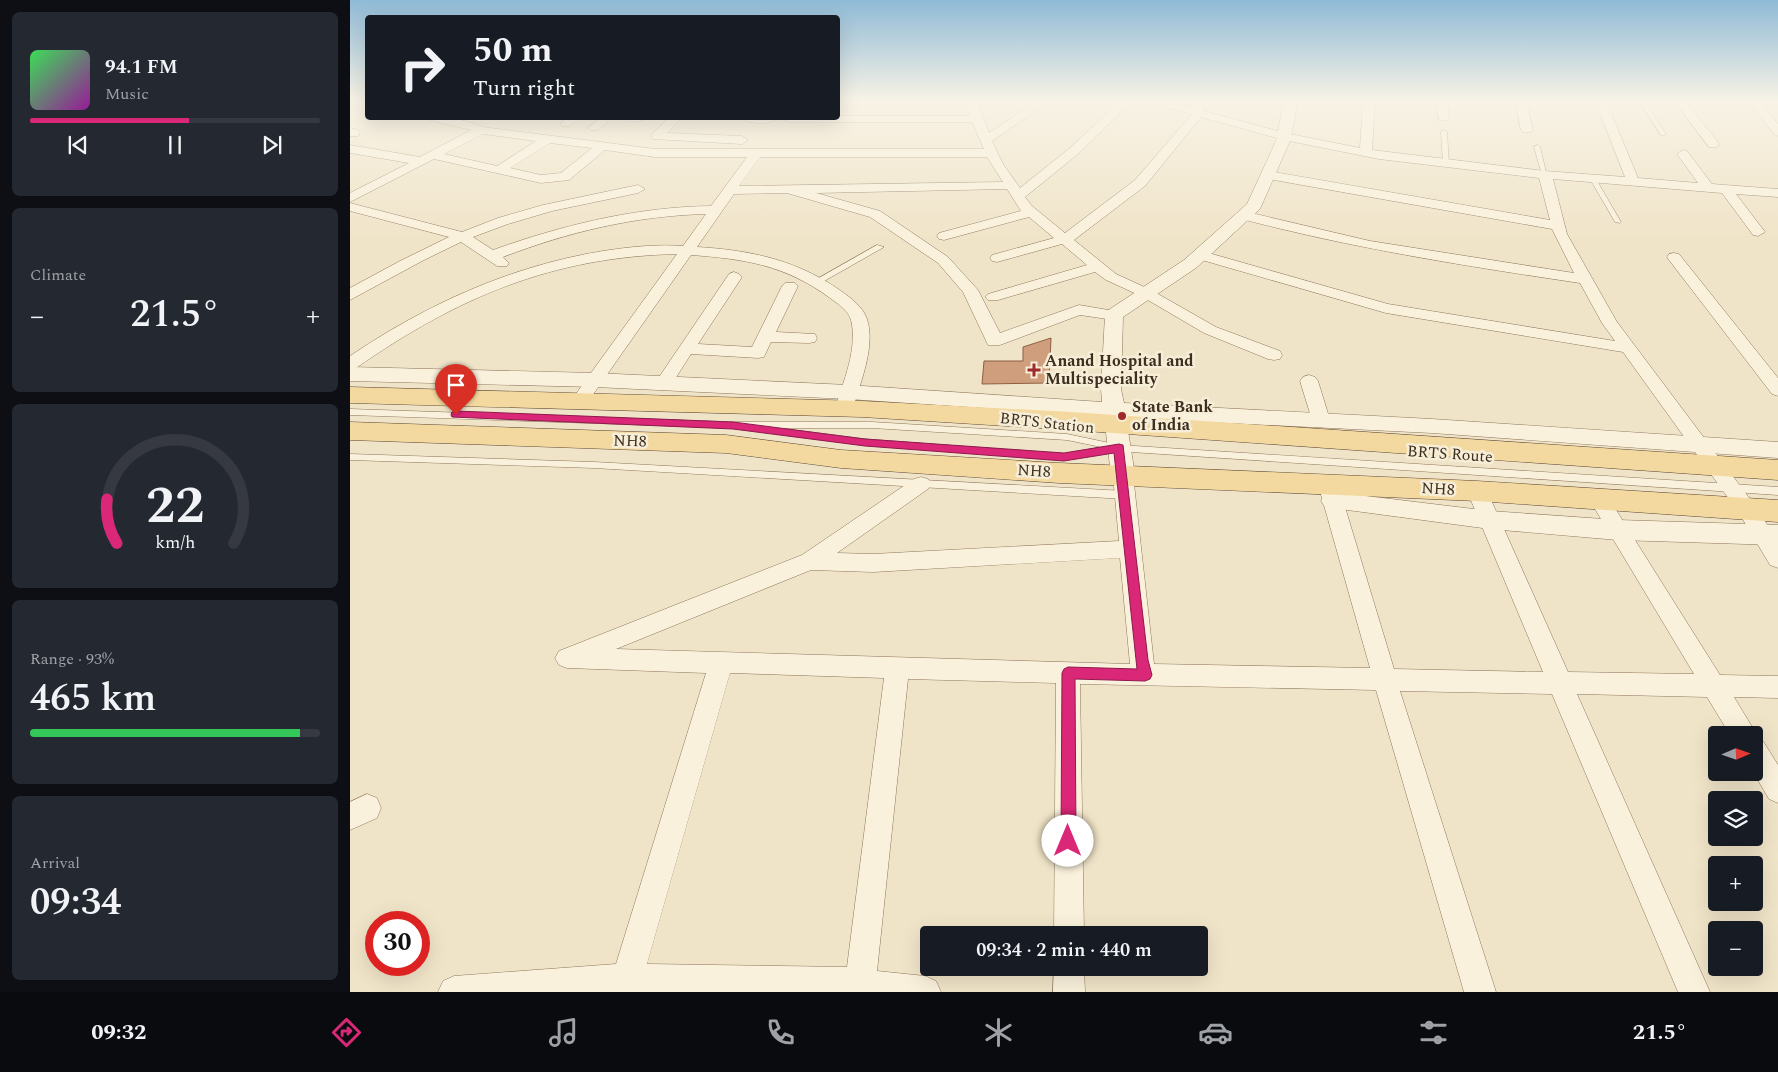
<!DOCTYPE html>
<html lang="en">
<head>
<meta charset="utf-8">
<style>
	body { margin:0; font-family:Spectral,serif; background:#242831; color:#f1f3f6; height:100vh; display:flex; flex-direction:column; font-size:19px; white-space:nowrap }
	* { box-sizing:border-box; margin:0 }
	p { font-size:16px; color:#9ea1a6 }
	.icon { flex:none; width:28px; height:28px; fill:none; stroke:currentColor; stroke-width:2; stroke-linecap:round; stroke-linejoin:round }
	.map { position:relative; flex:1; overflow:hidden }
	.drawer { display:flex; flex-direction:column; gap:12px; padding:12px; background:#0d0f14; width:350px }
	.drawer>* { flex:none }
	.banner { position:absolute; left:15px; top:15px; width:475px; height:105px; border-radius:5px; box-shadow:0 5px 20px #0002; background:#171b24; color:#f1f3f6; overflow:hidden }
	.needle { width:32px; rotate:88deg }
	.tools { position:absolute; left:1358px; top:726px; display:grid; gap:10px }
	.tools a { display:grid; place-items:center; width:55px; height:55px; border-radius:5px; background:#171b24; box-shadow:0 5px 20px #0002; font-size:25px }
	.speed { position:absolute; left:15px; top:911px; display:flex; gap:10px; font-size:25px; font-weight:700; text-align:center }
	.speed>* { display:grid; place-content:center; width:65px; height:65px; border-radius:50%; background:#171b24; box-shadow:0 5px 20px #0002; line-height:1 }
	.speed .limit { border:8px solid #d22; background:#fff; color:#111 }
	.pin { position:absolute; display:grid; place-items:center; width:42px; height:42px; color:#fff; margin:-51px -21px; border-radius:50% 50% 50% 0; rotate:-45deg; box-shadow:0 0 5px #0007 }
	.pin .icon { rotate:45deg }
	.me { position:absolute; width:55px; margin:-28px; rotate:0deg; stroke-linejoin:round; filter:drop-shadow(0 0 4px #0008) }
	.turn { display:flex; align-items:center; gap:18px; height:105px; padding:0 25px; font-size:22px }
	.turn .icon { width:65px; height:65px; stroke-width:2.5 }
	.turn b { display:block; font-size:35px; line-height:42px }
	.big { font-size:38px; font-weight:600; line-height:1.1 }
	.drawer .tile { flex:1; display:flex; flex-direction:column; justify-content:center; gap:8px; min-width:0; padding:0 18px; border-radius:8px; background:#242831 }
	.drawer .dial { align-items:center; gap:0 }
	.dial svg { height:130px; overflow:visible; fill:none; stroke:#363941; stroke-width:7; stroke-linecap:round; text-anchor:middle }
	.dial text { fill:#f1f3f6; stroke:none }
	.song { display:flex; align-items:center; gap:15px }
	.cover { width:60px; height:60px; border-radius:8px; background:linear-gradient(135deg,hsl(130 70% 55%),hsl(300 70% 35%)) }
	.played { height:5px; border-radius:2px; background:linear-gradient(90deg,#db2777 55%,#363941 55%) }
	.keys { display:flex; justify-content:space-around; direction:ltr }
	.heat { display:flex; justify-content:space-between; align-items:center; font-size:28px; direction:ltr }
	.charge { height:8px; border-radius:4px; background:linear-gradient(90deg,#34c759 93%,#363941 0) }
	.trip { position:absolute; left:570px; top:926px; width:288px; height:50px; border-radius:5px; background:#171b24; box-shadow:0 5px 20px #0002; font-weight:600; line-height:50px; text-align:center }
	.tab-bar { display:flex; height:80px; justify-content:space-around; align-items:center; background:#090b0e; color:#9ea1a6 }
	.tab-bar .icon { width:35px; height:35px }
	.tab-bar .current { color:#db2777 }
	.tab-bar b { font-size:22px; color:#f1f3f6 }
	main { display:flex; flex:1; min-height:0 }
	.map>svg:first-child { display:block }
</style>
</head>
<body>
<main>
<section class="drawer">
<div class="tile">
<div class="song"><i class="cover"></i><div><b>94.1 FM</b><p>Music</p></div></div>
<div class="played"></div>
<div class="keys"><svg class="icon" aria-label="previous" viewBox="0 0 24 24"><path d="M18 5L8 12l10 7zM5 5v14"/></svg><svg class="icon" aria-label="pause" viewBox="0 0 24 24"><path d="M8 5v14M16 5v14"/></svg><svg class="icon" aria-label="next" viewBox="0 0 24 24"><path d="M6 5l10 7-10 7zM19 5v14"/></svg></div>
</div>
<div class="tile"><p>Climate</p>
<div class="heat"><a>−</a><b class="big">21.5°</b><a>+</a></div>
</div>
<div class="tile dial"><svg viewBox="0 0 100 80">
<path d="M14 69A42 42 0 1 1 86 69"/>
<path d="M14 69A42 42 0 0 1 8 42" stroke="#db2777"/>
<text x="50" y="56" font-size="32" font-weight="700">22</text>
<text x="50" y="72" font-size="11">km/h</text>
</svg></div>
<div class="tile"><p>Range · 93%</p><b class="big">465 km</b><div class="charge"></div></div>
<div class="tile"><p>Arrival</p><b class="big">09:34</b></div>
</section>
<div class="map">
<svg width="1428" height="992" viewBox="0 0 1428 992">
	<rect width="100%" height="100%" fill="#f0e4c8"/>
	<path fill="#cf9f7d" stroke="#8d5f41" d="M701 338 699 383 632 384 634 361H673V347Z"/>
	<g fill="none" stroke-linecap="round" stroke-linejoin="round">
		<g stroke="#8d765c" stroke-width="1">
			<path id="service" d="M1289 101H1295L1316 134 1315 135H1311Z
				M1094 130 1097 132 1099 164 1096 166 1093 164 1091 132Z
				M1187 145 1190 147 1197 176 1192 175 1184 147Z
				M1241 178 1246 179 1271 222 1270 223 1265 222 1240 179Z
				M527 245 534 247 469 284H463L462 282Z
				M0 409 383 422H522L717 434 769 445 1428 487V495L766 451 714 460 515 445 426 434 421 431 425 428H383L0 415ZM429 428H522L717 440 751 447 714 454 515 439Z
				M0 454 244 462 775 491 780 495 775 499 244 468 0 460Z"/>
		</g>
		<g stroke="#8d765c" stroke-width="1">
			<path id="minor" d="M0 101 18 102V108L0 106Z
				M616 101H627L639 133 687 101H700L642 141 653 164 670 188 720 148 770 101H782L728 154 675 197 682 206 715 233 785 180 842 114 801 103 800 101H818L844 108 847 101H855L854 111 935 133 1010 148 1013 101H1025L1022 150 1195 171 1275 177 1245 101H1256L1288 178 1348 183 1327 154 1333 150 1337 151 1362 184 1428 189V197L1386 194 1415 232 1408 236 1403 235 1372 193 1203 179 1217 234 1267 322 1403 503 1428 541V568L1420 565 1389 513 1273 352 1036 313 845 258 843 255 845 252H855L1038 304 1265 341 1252 323 1230 283C1115 266 1001 248 888 218L886 215 893 211 1020 241 1224 273 1202 229 918 179 912 175 918 171 1200 220 1189 178 1029 159 934 140 851 117 795 186 724 240 766 274 801 290 866 327 930 351 932 355 930 359 924 360 918 359 854 333 791 296 756 280 745 272 648 300H638L635 297 638 294 737 265 712 244 647 262 642 261 640 258 642 255 704 238 679 217 594 240 589 239 587 236 589 233 671 211 657 189 466 193 530 211 598 257 628 290 650 333 729 305 770 312 772 315 770 318 764 320 730 315 650 345H638L613 292 588 263 520 217 437 193 384 194 347 247C400 250 447 260 491 291 501 298 513 307 517 319 526 347 510 382 503 409L500 413 494 415 488 413 485 409C493 382 508 349 501 320 498 310 488 304 480 298 435 265 395 259 341 255L235 406 229 408 223 406 220 402 327 254C202 257 108 297 6 368L0 369V356C77 304 161 266 253 251 279 247 307 244 333 246L356 214C285 216 218 232 153 257L159 263 157 266H147L111 242 74 260 0 300V288L50 261 99 237 0 211V203L112 232 148 218 193 205 288 185 295 189 288 193 202 211 158 224 123 237 143 250C213 225 286 207 361 206L397 157H305L255 150 219 180 191 183 84 159 0 202V193L59 163 0 153V145L70 157 121 130 80 120 78 118C97 116 116 120 133 127L305 149H634L622 122H438L432 119 488 118V116H620ZM133 134 186 141 147 166 94 154ZM200 143 242 148 211 173 191 175 160 168ZM410 157H637L653 182 389 186Z
				M1085 101H1097L1099 118 1097 120H1089Z
				M1165 101H1176L1183 130 1181 132H1173L1171 130Z
				M1324 101H1335L1367 141 1369 144 1367 147H1359Z
				M1377 101 1411 102 1428 124V136L1424 134 1403 107 1382 104Z
				M217 118H230L220 126H212L210 124Z
				M250 118H262L248 130H240L238 128Z
				M270 118H296C290 123 276 123 270 118Z
				M319 118H331L317 133 392 136 398 140 392 144 303 139 301 136 303 133Z
				M390 118H426L427 119C420 125 397 124 390 118Z
				M0 128 8 130 10 133 8 136H0Z
				M1324 253 1329 254 1428 378V396L1422 394 1319 260 1317 257 1319 254Z
				M384 272 389 274 392 277 348 344 402 347 432 286 435 283H445L448 286 426 332 465 334 467 338 465 342 459 343 421 342 414 357 408 358 341 354 320 387 314 389 308 387 305 383 379 274Z
				M959 375 965 377 968 381 980 420 977 424 971 426 965 424 962 420 950 381 953 377Z
				M773 468 780 470 783 475 804 664 1020 668 968 484 971 479 978 477 985 479 988 484 1044 669 1193 672 1117 491 1120 486 1127 484 1134 486 1137 491 1218 672 1344 674 1239 499 1242 494 1249 492 1256 494 1370 675 1428 676V698L1384 697 1407 735 1405 738 1413 741 1428 765V803L1419 799 1403 772 1404 735H1380L1357 697 1227 694 1360 992H1328L1202 694 1050 691 1146 992H1114L1026 690 730 684 734 935H704L706 683 558 679 527 971 575 976 586 981 591 992H88L93 981 104 976 266 964 356 673 217 668 209 665 205 658 209 651 452 555 564 479 571 477 578 479 581 484 578 489 487 553 523 554 769 541 763 475 766 470ZM770 558 780 664 266 649 461 570 523 572ZM380 673 534 678 497 967 297 964Z
				M17 794 27 798 31 808 27 818 0 830V802Z
				M704 968H734L735 992H703Z"/>
		</g>
		<g stroke="#8d765c" stroke-width="1">
			<path id="tertiary" d="M934 101H948L940 141 910 209 846 268 773 317 771 389 774 403 1082 419 1428 442V458L1082 433 776 418 785 475 781 481 773 483 765 481 761 475 754 416 498 399 245 387 0 381V367L245 373 498 385 752 402 751 389 755 315 757 311 834 260 897 204 926 141Z
				M983 492 1140 511 1268 520 1428 525V545L1268 540 1140 529 975 507 971 501 975 495Z"/>
		</g>
		<g stroke="#5b4430" stroke-width="1">
			<path id="primary" d="M0 387 512 401 721 412 1428 460V480L721 430 512 417 0 403Z
				M0 422 376 435 491 450 709 463 1127 481 1428 500V522L1127 501 709 483 491 468 376 453 0 440Z"/>
		</g>
		<use href="#service" fill="#faf1dc" fill-rule="evenodd"/>
		<use href="#minor" fill="#faf1dc" fill-rule="evenodd"/>
		<use href="#tertiary" fill="#faf1dc" fill-rule="evenodd"/>
		<use href="#primary" fill="#f3d9a0" fill-rule="evenodd"/>
	</g>
	<linearGradient id="sky" x2="0" y2="1"><stop stop-color="#8fbad6"/><stop offset="0.42" stop-color="#f8f3e6"/><stop offset="1" stop-color="#f8f3e6" stop-opacity="0"/></linearGradient>
	<rect width="1428" height="240" fill="url(#sky)"/>
	<path fill="#db2777" stroke="#8e194d" d="M106 411 383 422 515 439 714 453 769 444 773 445 798 660 802 675 800 679 795 681 725 679 726 841 724 847 718 849 713 847 711 841 712 673 714 669 718 667 787 669 764 453 714 461 515 446 383 429 102 417 101 415 102 412Z"/>
	<g fill="#9e2a2b" stroke="#f7eed8" stroke-width="2">
		<path d="M681.5 362.5h5v5h5v5h-5v5h-5v-5h-5v-5h5z"/>
		<circle cx="772" cy="416" r="5"/>
	</g>
	<g text-anchor="middle" dominant-baseline="central" stroke-width="5" stroke-linejoin="round" paint-order="stroke">
		<g font-size="16" font-weight="bold" fill="#3d2e20" stroke="#f7eed8" text-anchor="start">
			<text x="695" y="361">Anand Hospital and<tspan x="695" dy="18">Multispeciality</tspan></text>
			<text x="782" y="407">State Bank<tspan x="782" dy="18">of India</tspan></text>
		</g>
		<g font-size="16" fill="#3d2e20" stroke="#f7eed8">
			<text transform="translate(697 423) rotate(6)">BRTS Station</text>
			<text transform="translate(280 441) rotate(2)">NH8</text>
			<text transform="translate(1100 454) rotate(4)">BRTS Route</text>
			<text transform="translate(684 471) rotate(3)">NH8</text>
			<text transform="translate(1088 489) rotate(3)">NH8</text>
		</g>
	</g>
</svg>
<div class="tools">
<a><svg class="needle" viewBox="-14 -14 28 28"><path d="M0-13l5 13h-10z" fill="#e53935"/><path d="M0 13l5-13h-10z" fill="#9ea1a6"/></svg></a>
<a><svg class="icon" aria-label="layers" viewBox="0 0 24 24"><path d="M12 4l9 5-9 5-9-5zM3 14l9 5 9-5"/></svg></a>
<a>+</a>
<a>−</a>
</div>
<div class="speed"><div class="limit">30</div></div>
<div class="pin" style="left:106px;top:415px;background:#d93025"><svg class="icon" aria-label="arrive" viewBox="0 0 24 24"><path d="M6 21V4h12l-3 4 3 4H6"/></svg></div>
<svg class="me" style="left:718px;top:841px" viewBox="-20 -20 40 40"><circle r="19" fill="#fff"/><path d="M0-13L10 11 0 6-10 11z" fill="#db2777"/></svg>
<div class="trip">09:34 · 2 min · 440 m</div>
<div class="banner">
<div class="turn"><svg class="icon" aria-label="right" viewBox="0 0 24 24"><path d="M7 20v-9h11M14 6l5 5-5 5"/></svg><div><b>50 m</b>Turn right</div></div>
</div>
</div>
</main>
<nav class="tab-bar">
<b>09:32</b>
<svg class="icon current" aria-label="directions" viewBox="0 0 24 24"><path d="M12 3l9 9-9 9-9-9zM9 14v-3h6M13 9l2 2-2 2"/></svg>
<svg class="icon" aria-label="music" viewBox="0 0 24 24"><path d="M9 18V5l10-2v13"/><circle cx="6" cy="18" r="3"/><circle cx="16" cy="16" r="3"/></svg>
<svg class="icon" aria-label="phone" viewBox="0 0 24 24"><path d="M5 4h4l2 5-3 2q2 4 5 5l2-3 5 2v4C11 20 4 13 5 4z"/></svg>
<svg class="icon" aria-label="climate" viewBox="0 0 24 24"><path d="M12 3v18M4 7l16 10M4 17L20 7"/></svg>
<svg class="icon" aria-label="car" viewBox="0 0 24 24"><path d="M5 17H2v-5l4-1 3-4h7l3 4 3 1v5h-3M9 17h6M6 11h13"/><circle cx="7" cy="17" r="2"/><circle cx="17" cy="17" r="2"/></svg>
<svg class="icon" aria-label="filters" viewBox="0 0 24 24"><path d="M4 7h16M4 17h16"/><circle cx="9" cy="7" r="2"/><circle cx="15" cy="17" r="2"/></svg>
<b>21.5°</b>
</nav>
</body>
</html>
